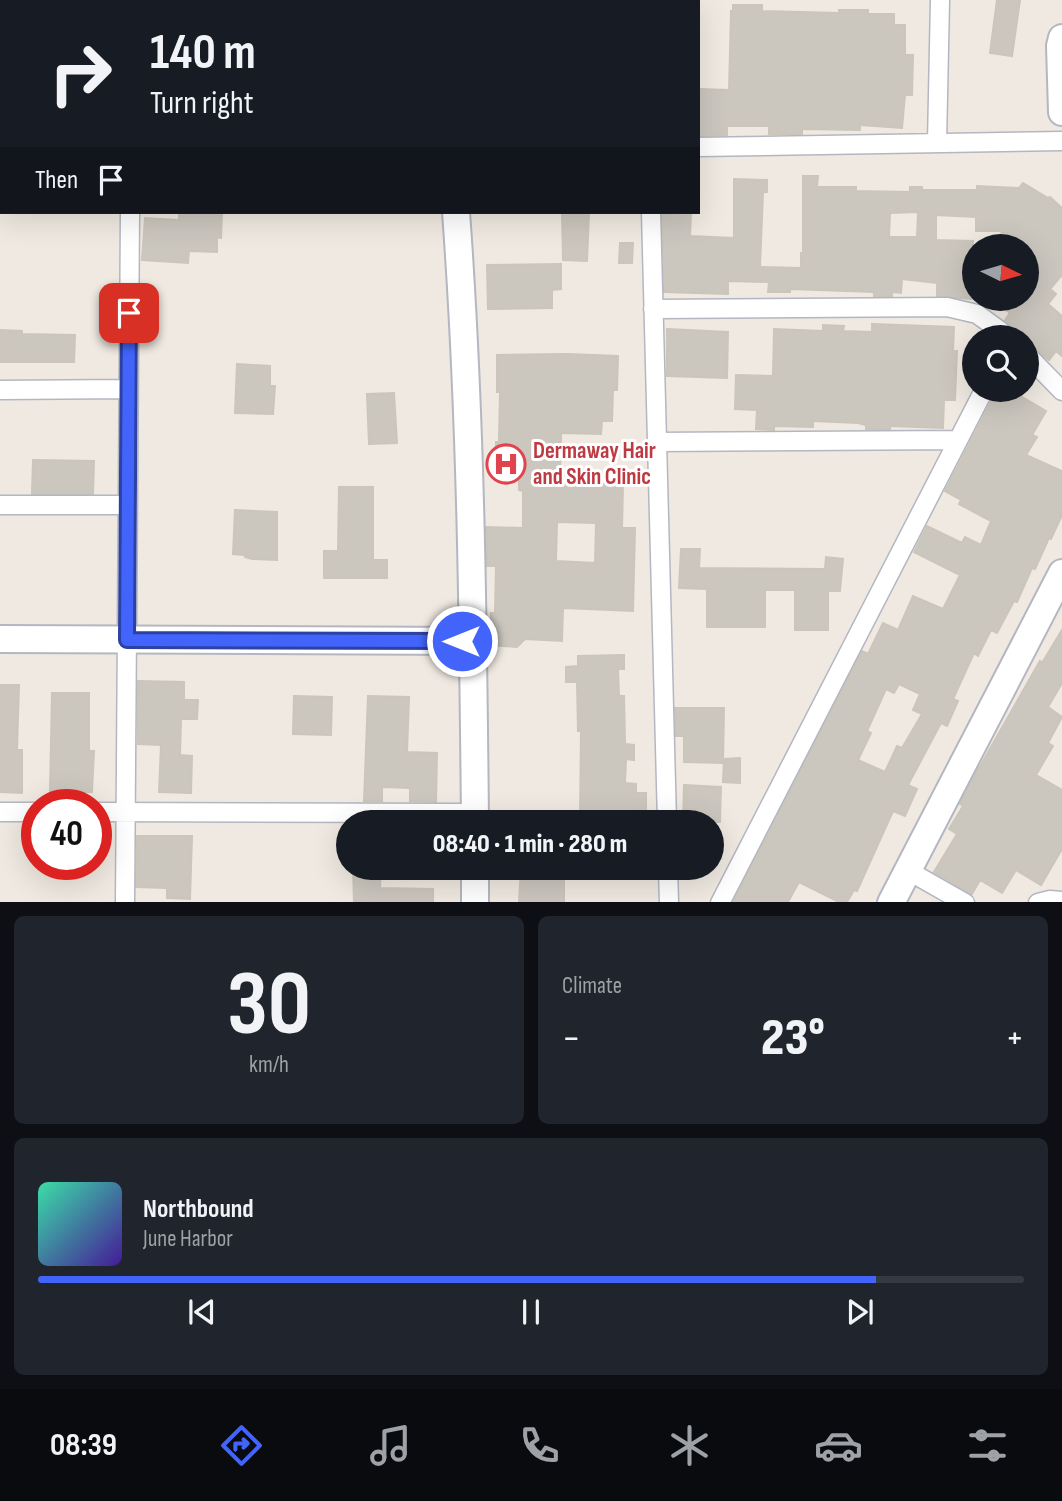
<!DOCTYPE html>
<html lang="en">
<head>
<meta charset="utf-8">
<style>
	body { margin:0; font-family:"Sofia Sans Condensed",sans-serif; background:#20242c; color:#f1f3f6; height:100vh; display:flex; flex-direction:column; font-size:26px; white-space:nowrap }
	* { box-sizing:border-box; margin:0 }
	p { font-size:23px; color:#9ea1a6 }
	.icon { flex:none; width:38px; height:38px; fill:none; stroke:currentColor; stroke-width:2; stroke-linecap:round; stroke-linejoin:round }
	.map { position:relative; height:902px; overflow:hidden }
	.sheet { display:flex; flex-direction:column; gap:14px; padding:14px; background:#0d0f14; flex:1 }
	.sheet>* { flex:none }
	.top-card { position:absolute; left:0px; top:0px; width:700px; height:214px; box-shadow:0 7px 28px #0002; background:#171b24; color:#f1f3f6; overflow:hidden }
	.needle { width:46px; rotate:95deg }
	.controls { position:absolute; left:962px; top:234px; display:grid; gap:14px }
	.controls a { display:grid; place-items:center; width:77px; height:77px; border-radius:50%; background:#171b24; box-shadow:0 7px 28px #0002; font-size:35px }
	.speed { position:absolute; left:21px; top:789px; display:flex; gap:14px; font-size:35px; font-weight:700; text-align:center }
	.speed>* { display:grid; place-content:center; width:91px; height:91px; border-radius:50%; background:#171b24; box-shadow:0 7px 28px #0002; line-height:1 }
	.speed .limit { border:10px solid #d22; background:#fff; color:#111 }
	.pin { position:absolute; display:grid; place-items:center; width:60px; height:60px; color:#fff; margin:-30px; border-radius:14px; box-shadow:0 4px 10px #0006 }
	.me { position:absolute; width:77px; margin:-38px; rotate:270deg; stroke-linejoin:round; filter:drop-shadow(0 0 5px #0008) }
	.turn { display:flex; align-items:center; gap:24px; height:147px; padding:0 35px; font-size:32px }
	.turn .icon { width:91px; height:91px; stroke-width:2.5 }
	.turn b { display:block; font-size:49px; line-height:60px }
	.then { display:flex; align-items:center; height:66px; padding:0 35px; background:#0003; gap:14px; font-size:26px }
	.big { font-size:52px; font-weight:800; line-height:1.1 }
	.sheet .widget { flex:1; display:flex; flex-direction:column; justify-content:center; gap:10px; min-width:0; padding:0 24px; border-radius:10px; background:#20242c }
	.sheet .dial { align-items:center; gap:0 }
	.dial b { font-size:91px; line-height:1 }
	.song { display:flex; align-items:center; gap:21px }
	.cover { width:84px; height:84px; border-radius:10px; background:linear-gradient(135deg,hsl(160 70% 55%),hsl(260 70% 35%)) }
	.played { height:7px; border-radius:4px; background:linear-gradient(90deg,#4264fb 85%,#363941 85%) }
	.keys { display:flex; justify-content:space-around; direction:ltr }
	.heat { display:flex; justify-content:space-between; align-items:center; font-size:38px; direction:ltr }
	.sheet .tiles { flex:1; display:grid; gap:14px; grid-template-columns:1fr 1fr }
	.widget:last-child { grid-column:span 2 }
	.trip { position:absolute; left:336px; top:810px; width:388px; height:70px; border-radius:35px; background:#171b24; box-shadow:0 7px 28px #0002; font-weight:800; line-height:70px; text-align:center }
	.dock { display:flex; height:112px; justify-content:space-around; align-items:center; background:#090b0e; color:#9ea1a6 }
	.dock .icon { width:49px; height:49px }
	.dock .on { color:#4264fb }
	.dock b { font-size:32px; color:#f1f3f6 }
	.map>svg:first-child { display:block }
</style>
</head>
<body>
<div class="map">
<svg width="1062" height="903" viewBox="0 0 1062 903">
	<rect width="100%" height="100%" fill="#efe9e1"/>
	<path fill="#cbc7bf" stroke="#cbc5ba" stroke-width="2" fill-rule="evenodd" d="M997 0H1020L1012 56 990 53Z
		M733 5H762V11L839 13V10H868V14H894V25H905V55H913L912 95H905L902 128 860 125V130L802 129V134H769V126H727V135L700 136 701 89 729 90 731 11H733Z
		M803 176H818L817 187H856V191L910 192V187H922V190H977V186L1019 188 1023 183 1048 198 1050 197 1062 208V275L1050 289 1056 294 1048 304 1062 316V356L1056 351 1049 360 1027 343V338H1021L1017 329 1005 320 1010 313 1005 309 1012 299H1027V247H1017L1000 231H976V217L936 215V240L973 241 971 299 937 296V283L902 279 901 293 892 292V296H874V292L790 289V292H768L769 282 728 281V294L664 292 662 212H691L690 236 734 238V179L767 180V192H763L760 267 801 268V253H803ZM918 212 917 237H889L890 213Z
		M179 212H222L221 238 217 237V252L189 251 188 263 142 260 145 218 179 220Z
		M562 212H589L587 261 563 260Z
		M620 243H633L632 263H619Z
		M561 264V289L552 290V308L488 309 487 265Z
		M872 324 954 327 953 351H957L955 400H944L943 428 890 426V429H866V425L858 423 813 421V427L774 426V430L756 429 757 410 735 409 736 375 773 376 774 329 823 331V325L844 326 843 331 872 332Z
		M667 329 728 332 727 378 667 376Z
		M0 330 22 331V334L75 335 74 362H0Z
		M567 354 618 356 617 390H613L612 421H602L601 434 561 433 560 472H569V483L623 484 622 528H635L633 611 563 608 562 641 525 639 517 647 490 645 491 613H495L496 566H487L486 527 523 528V491L519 490V478L495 477 496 442H499L500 392H497V355ZM557 522 596 523 595 563 556 561Z
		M237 364 270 366V386H275L273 414 235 413Z
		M997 390H1010L1046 411 1032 435 1037 437 1026 455 1062 471V515L1051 539 1049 538 1035 569 1032 568 1017 602 1014 601 997 633 991 630 978 656 974 653 953 699 958 701 947 726 941 723 908 785 917 789 905 816 893 811 857 891 854 890 847 902H839L799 882 788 902H733L862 651 868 654 883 623 898 630 913 596 943 609 960 575 914 552 927 526 962 543 965 537 981 545 991 521 959 504 961 500 945 491ZM899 684 920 694 913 710 922 714 902 748 897 746 885 772 858 760 871 733 867 731 886 689 894 693Z
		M394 393 397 443 369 444 367 394Z
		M33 460 94 461 93 494H32Z
		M339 487H373V560H387V578H324V551H338Z
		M235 510 277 512V560L252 559 245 557V555L233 554Z
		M681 549H700L699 568 825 569 826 557 843 559 840 591H828V630H795V590H765V627H707V589L679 588Z
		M1062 630V683L1048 707 1062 717 1048 743 1053 746 1036 775 1062 790V849L1041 885 1016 870 1002 893 980 880 972 894 934 872 957 834 949 829 963 806 960 804 975 775 1040 661 1042 663Z
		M624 655V669H618L619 696H624L625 744 634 745V760L626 759 625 783 636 784V793H646V810H634L633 819 594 818V820H580L581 731H578L577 682H566V667L578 666V656Z
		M138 681 184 682V700H198L197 719H181L180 755 192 756 191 793 159 792 161 745 138 744Z
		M0 685H19L17 750H22V793L0 792Z
		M52 693H89V751H94L92 792H50Z
		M294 696 332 697 331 735 293 734Z
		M368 696 409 697 407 752 437 753 436 802 410 801V788L382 787V801H364Z
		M675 708H724L723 763 684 762V736H676Z
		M740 758V783L723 782 724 759Z
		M684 785 721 787 720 822H683Z
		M137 836H192L190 899 167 898V888L136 887Z
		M353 868H381L380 888 433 889V902H354Z
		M521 869 557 870V873L564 874V902H519Z"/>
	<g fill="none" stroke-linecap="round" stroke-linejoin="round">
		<g stroke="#b4b7c1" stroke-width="21">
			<path id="street" d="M645 0V2
				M131 2V0
				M0 12H2
				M937 143 940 0
				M698 147 1062 141
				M651 212 667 822
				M653 309 947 307 977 314 1010 338
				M1027 355 1062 391
				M0 390 128 389
				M657 442 958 440
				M0 505H128
				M0 812H37
				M96 812 463 813
				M668 868 669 903
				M907 870 965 903
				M125 903 130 212
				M720 903 984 390
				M1038 903 1050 900 1062 901"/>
		</g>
		<g stroke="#b4b7c1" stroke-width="30">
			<path id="secondary" d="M429 0V2
				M1062 38 1060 46 1062 112
				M456 212C471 415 473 619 475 822
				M0 639 474 641
				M475 868V903
				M891 903 1062 573"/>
		</g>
		<use href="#street" stroke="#fff" stroke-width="18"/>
		<use href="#secondary" stroke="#fff" stroke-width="26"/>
	</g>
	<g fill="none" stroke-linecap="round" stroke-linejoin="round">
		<g stroke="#2b41a3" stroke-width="18">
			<path id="route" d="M129 313 127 640 462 641"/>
		</g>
		<use href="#route" stroke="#4264fb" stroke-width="12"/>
	</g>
	<defs>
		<g id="hospital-ring" transform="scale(2.0125)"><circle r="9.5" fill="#fff" stroke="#e0444e" stroke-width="1.5"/><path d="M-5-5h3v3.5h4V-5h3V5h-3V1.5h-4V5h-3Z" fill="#e0444e"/></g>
	</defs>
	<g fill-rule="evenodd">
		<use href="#hospital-ring" x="506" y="464"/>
	</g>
	<g text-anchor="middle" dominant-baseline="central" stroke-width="6" stroke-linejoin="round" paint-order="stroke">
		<g font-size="23" font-weight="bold" fill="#be3a42" stroke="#fff" text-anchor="start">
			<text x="533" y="451">Dermaway Hair<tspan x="533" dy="26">and Skin Clinic</tspan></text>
		</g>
	</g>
</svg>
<div class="controls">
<a><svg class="needle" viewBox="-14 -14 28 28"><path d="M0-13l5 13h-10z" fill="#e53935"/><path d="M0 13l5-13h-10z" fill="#9ea1a6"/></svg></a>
<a><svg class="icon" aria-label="search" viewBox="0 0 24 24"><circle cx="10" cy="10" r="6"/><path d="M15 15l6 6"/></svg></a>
</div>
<div class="speed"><div class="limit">40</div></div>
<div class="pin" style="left:129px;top:313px;background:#d93025"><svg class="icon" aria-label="arrive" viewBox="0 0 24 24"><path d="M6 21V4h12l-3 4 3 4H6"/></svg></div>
<svg class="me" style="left:462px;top:641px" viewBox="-20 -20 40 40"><circle r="17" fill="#4264fb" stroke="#fff" stroke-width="3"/><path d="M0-11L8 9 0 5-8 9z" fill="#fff"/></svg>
<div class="trip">08:40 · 1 min · 280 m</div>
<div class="top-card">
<div class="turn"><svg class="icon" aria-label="right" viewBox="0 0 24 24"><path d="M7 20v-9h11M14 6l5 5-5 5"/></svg><div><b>140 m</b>Turn right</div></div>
<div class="then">Then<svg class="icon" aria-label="arrive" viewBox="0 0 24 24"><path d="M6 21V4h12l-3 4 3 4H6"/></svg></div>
</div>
</div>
<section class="sheet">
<div class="tiles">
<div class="widget dial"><b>30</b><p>km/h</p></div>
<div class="widget"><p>Climate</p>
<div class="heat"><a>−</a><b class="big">23°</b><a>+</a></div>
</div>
<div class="widget">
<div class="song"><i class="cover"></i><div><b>Northbound</b><p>June Harbor</p></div></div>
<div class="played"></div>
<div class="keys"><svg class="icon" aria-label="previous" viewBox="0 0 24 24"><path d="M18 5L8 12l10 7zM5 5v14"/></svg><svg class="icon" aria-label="pause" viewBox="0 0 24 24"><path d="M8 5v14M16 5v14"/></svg><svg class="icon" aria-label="next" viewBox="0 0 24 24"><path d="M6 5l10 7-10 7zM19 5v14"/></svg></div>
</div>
</div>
</section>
<nav class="dock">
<b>08:39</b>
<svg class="icon on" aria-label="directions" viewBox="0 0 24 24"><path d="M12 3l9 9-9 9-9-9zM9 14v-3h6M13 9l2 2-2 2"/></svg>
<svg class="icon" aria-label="music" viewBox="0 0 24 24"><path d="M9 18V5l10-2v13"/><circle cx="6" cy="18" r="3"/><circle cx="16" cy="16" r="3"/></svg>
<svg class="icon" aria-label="phone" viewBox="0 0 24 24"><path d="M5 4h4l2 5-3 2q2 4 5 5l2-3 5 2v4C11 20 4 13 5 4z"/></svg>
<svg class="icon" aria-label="climate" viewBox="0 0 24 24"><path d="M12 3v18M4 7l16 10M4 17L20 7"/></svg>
<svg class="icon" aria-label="car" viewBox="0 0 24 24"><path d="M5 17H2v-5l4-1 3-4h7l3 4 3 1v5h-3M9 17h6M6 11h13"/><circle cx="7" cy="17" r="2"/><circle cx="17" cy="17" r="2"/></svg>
<svg class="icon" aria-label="filters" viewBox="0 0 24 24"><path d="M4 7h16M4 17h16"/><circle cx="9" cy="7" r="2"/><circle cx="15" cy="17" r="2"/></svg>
</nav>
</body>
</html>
